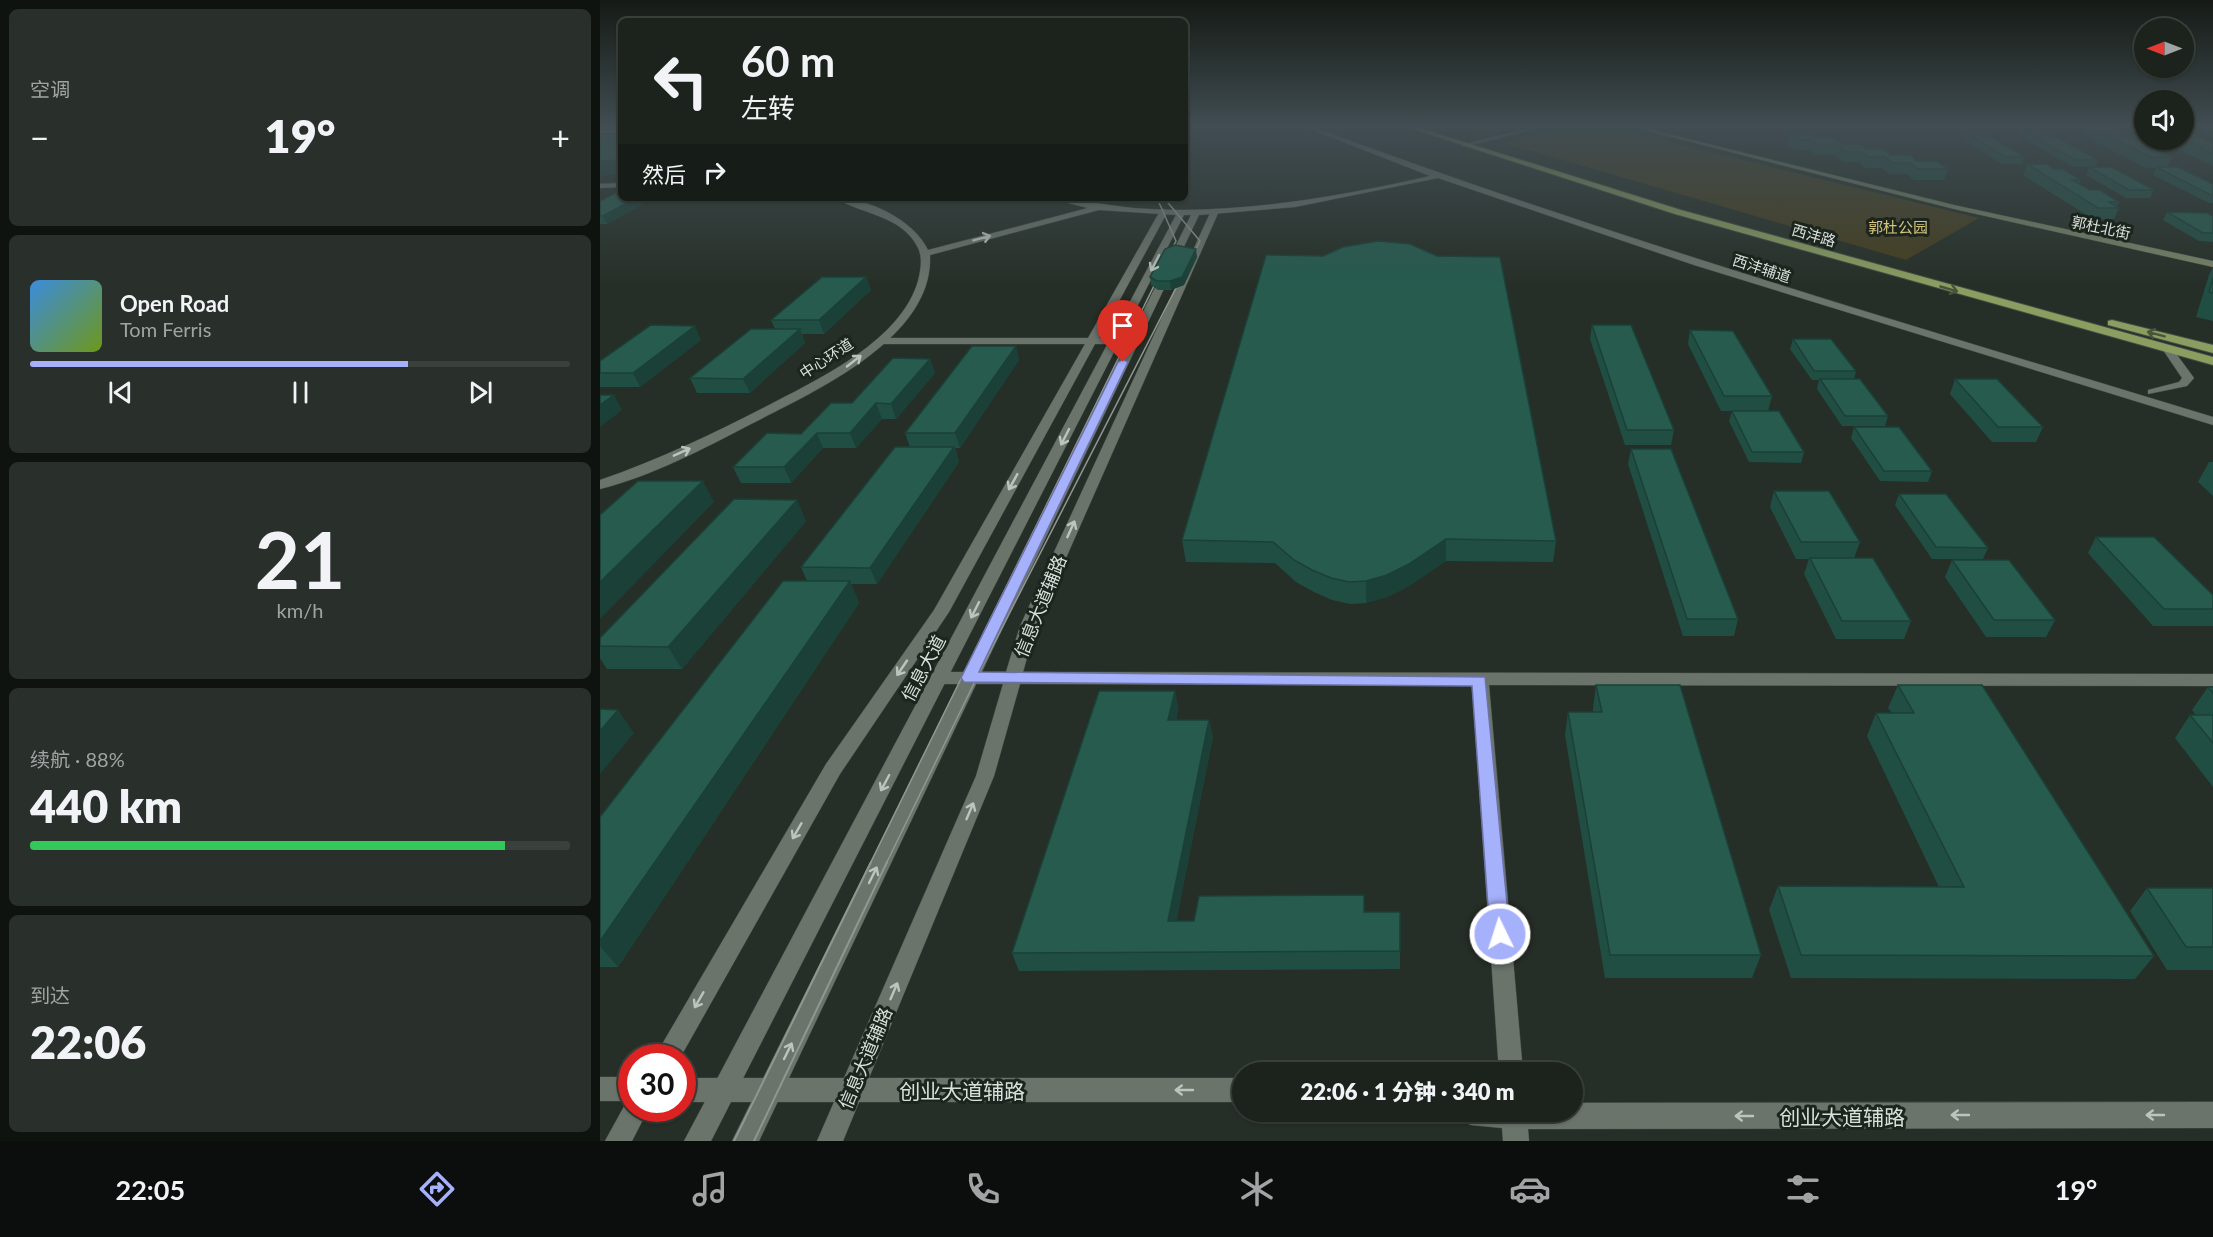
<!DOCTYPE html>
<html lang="zh">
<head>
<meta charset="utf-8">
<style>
	body { margin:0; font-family:Lato,"Noto Sans SC",sans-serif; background:#292f2a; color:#f1f3f6; height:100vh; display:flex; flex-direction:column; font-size:22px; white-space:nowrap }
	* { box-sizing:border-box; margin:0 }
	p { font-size:20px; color:#a0a4a4 }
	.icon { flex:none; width:33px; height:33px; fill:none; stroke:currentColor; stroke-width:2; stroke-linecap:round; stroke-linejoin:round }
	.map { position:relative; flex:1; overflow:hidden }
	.sheet { display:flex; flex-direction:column; gap:9px; padding:9px; background:#0f1310; width:600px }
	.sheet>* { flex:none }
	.top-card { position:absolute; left:18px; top:18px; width:570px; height:183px; border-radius:9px; box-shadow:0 2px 4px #0004,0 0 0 2px #3a403b; background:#1c231d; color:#f1f3f6; overflow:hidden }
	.needle { width:39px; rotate:270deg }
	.controls { position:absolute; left:1534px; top:18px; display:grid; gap:12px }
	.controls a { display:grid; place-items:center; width:60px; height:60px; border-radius:50%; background:#1c231d; box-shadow:0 2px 4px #0004,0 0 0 2px #3a403b; font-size:30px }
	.speed { position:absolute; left:18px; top:1044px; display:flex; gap:12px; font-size:30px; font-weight:700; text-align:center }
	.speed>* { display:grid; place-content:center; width:78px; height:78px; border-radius:50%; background:#1c231d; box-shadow:0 2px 4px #0004,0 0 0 2px #3a403b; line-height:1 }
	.speed .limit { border:9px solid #d22; background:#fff; color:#111 }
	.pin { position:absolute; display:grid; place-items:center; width:51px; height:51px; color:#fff; margin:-62px -26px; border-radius:50% 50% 50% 0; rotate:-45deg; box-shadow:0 0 6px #0007 }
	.pin .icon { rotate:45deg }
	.me { position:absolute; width:66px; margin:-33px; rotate:356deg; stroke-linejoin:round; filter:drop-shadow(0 0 4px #0008) }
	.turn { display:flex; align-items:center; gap:21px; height:126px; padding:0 24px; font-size:27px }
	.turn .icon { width:78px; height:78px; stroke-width:2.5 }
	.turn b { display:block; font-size:42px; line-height:51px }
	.then { display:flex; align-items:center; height:57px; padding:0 24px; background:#0003; gap:12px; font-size:22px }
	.big { font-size:45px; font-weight:800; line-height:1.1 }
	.sheet .card { flex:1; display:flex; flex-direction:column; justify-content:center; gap:9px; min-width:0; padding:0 21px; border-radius:9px; background:#292f2a }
	.sheet .dial { align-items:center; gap:0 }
	.dial b { font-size:78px; line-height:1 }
	.song { display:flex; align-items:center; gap:18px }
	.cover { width:72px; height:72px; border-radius:9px; background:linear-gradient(135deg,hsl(210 70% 55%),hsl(80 70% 35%)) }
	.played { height:6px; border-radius:3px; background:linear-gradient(90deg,#a6b1fc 70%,#3a403b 70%) }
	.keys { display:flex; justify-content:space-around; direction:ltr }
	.heat { display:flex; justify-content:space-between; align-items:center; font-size:33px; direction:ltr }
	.charge { height:9px; border-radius:4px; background:linear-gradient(90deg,#34c759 88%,#3a403b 0) }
	.trip { position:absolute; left:632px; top:1062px; width:351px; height:60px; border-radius:30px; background:#1c231d; box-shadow:0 2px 4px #0004,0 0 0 2px #3a403b; font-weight:800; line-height:60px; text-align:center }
	.menu { display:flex; height:96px; justify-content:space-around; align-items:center; background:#0b0e0c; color:#a0a4a4 }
	.menu .icon { width:42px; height:42px }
	.menu .current { color:#a6b1fc }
	.menu b { font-size:27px; color:#f1f3f6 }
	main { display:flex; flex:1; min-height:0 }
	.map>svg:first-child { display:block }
</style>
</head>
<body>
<main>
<section class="sheet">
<div class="card"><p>空调</p>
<div class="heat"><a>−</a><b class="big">19°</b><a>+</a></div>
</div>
<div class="card">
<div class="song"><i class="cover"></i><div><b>Open Road</b><p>Tom Ferris</p></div></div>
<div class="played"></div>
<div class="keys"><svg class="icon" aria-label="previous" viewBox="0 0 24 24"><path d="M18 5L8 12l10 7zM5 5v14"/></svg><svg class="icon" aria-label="pause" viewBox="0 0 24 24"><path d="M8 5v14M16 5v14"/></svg><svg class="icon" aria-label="next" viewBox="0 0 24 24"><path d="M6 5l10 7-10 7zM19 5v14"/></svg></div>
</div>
<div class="card dial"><b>21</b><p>km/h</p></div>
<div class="card"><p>续航 · 88%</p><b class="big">440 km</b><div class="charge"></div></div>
<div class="card"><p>到达</p><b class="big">22:06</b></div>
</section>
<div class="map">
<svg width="1613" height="1141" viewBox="0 0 1613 1141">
	<rect width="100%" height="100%" fill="#262f27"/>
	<path fill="#453e1f" d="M964 127H1009L1379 218 1306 260 904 143Z"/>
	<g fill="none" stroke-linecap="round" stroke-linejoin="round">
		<g stroke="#444b45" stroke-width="1">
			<path id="minor" d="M564 209 568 211 499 338H533L538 341 533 344H495L349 612 240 774 80 1058H54L226 764 334 610 485 344H281L276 341 281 338H488L560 211Z
				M615 209 619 211 436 626 423 672 1613 674V686L889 685 923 1072H899L872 685 420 684 394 776 269 1078H642V1102H259L243 1141H217L234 1102H82V1078H244L376 776 403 684H340L334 682 331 678 334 674 340 672H406L420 626 611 211Z
				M0 1077H32V1108H49L32 1141H5L27 1101H0Z
				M1613 1102V1128L928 1129 929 1141H903L902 1128 871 1125 862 1121 858 1112H972V1103Z"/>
		</g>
		<g stroke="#444b45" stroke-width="1">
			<path id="tertiary" d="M705 127H713C1009 237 1311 325 1613 417V425L1094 265 838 178 695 207 599 215 159 1141H132L591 215H584L111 1141H84L576 215 499 210 330 255C334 339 213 392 151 424 103 449 52 476 0 489V480C59 460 115 433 171 404 221 378 301 340 318 281 321 269 323 256 317 246 301 215 260 214 236 198 268 198 314 220 328 250L488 208 448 198C481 198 514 208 548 209 641 214 737 197 830 176Z
				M933 127H943L864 147 861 145Z
				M0 128H21V132H0Z
				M21 183V187L0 188V184Z
				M1568 347 1572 348 1594 378 1587 386 1548 394V390L1579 382 1582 378 1563 350Z"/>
		</g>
		<g stroke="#444b45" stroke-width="1">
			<path id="secondary" d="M1032 127H1041L1354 205 1613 261V267L1354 209Z"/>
		</g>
		<g stroke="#444b45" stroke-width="2">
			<path id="trunk" d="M807 127H816L1081 210 1613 357V365L1075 214Z
				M1512 320 1613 345V353L1508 325V321Z"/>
		</g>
		<use href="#minor" fill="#6a746b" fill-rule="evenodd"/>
		<use href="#tertiary" fill="#6a746b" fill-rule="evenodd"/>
		<use href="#secondary" fill="#768467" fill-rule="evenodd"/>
		<use href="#trunk" fill="#8a9e60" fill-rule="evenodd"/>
		<path stroke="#909791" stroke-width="1.5" d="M0 132H21
			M270 864 576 241 557 198
			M286 864 380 671 600 241 564 198"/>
		<path stroke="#909791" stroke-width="2" d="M134 1141 271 862
			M154 1141 287 862"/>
	</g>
	<path fill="#214e43" d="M868 127H919L892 134Z
		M1486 127H1509L1572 157 1567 167 1613 184V203H1609L1553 175 1556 168H1546L1483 135Z
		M1604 127H1613V136L1602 131Z
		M1422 130 1498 160 1495 167H1473L1420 137Z
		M1365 132 1425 157 1422 164H1402L1363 139Z
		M1189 133 1216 137 1241 144 1267 149 1317 161 1348 169 1344 180H1314L1307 174H1289L1282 168H1265L1259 162H1243L1234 155H1215L1209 150H1194L1187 143Z
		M1558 140H1584L1613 143V166Z
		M1427 164 1454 169 1481 180 1479 184 1490 190 1519 202 1517 207 1519 208 1514 219H1493L1423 175Z
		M1489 167 1554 190 1550 198H1526L1486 175Z
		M21 198H54L7 224H0V201Z
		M1567 212 1613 216V242L1599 241 1563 220Z
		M666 255 956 541 953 562 846 561 809 586 787 597 766 603 750 604 732 600 714 592 696 582 675 563 586 562 582 540Z
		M597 257 584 285 571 290H558L551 285 550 277Z
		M1613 267V321L1596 317 1609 275Z
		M266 277 271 290 224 334H202L205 343 150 393H97L90 378 175 329 171 320Z
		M992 325 1074 430 1071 445H1025L990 339Z
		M1090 330 1172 396 1168 411 1204 452 1201 463 1149 462 1129 421 1132 411H1121L1088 344Z
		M1193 339 1256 371 1254 379 1288 416 1285 426H1242L1217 389 1219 380H1212L1190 349Z
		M101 340 40 387H0V361Z
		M416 346 419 360 360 448H355L359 462 277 584H251L259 603 18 967H0V817L207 581 201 567 310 447 305 433Z
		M330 359 335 373 296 419H282L256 448H223L191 483H141L133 467 201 434 252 403Z
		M1355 379 1443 427 1436 442H1392L1350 394Z
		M1254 427 1332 471 1328 482 1280 481 1251 438Z
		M1031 449 1138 619 1134 636H1083L1028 464Z
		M1609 462H1613V496L1598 482Z
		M1174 491 1260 542 1254 558 1311 621 1304 639H1236L1204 574 1209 559H1196L1170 507Z
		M1299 494 1388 548 1383 559H1332L1295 505Z
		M206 521 82 669H7L0 658V638Z
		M1496 537 1613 595V626H1553L1488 553Z
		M1352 560 1455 620 1446 637H1386L1345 577Z
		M996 685 1161 955 1152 978H1005L965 735 968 712H993V708Z
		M1298 685 1554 956 1535 979 1191 978 1169 910 1178 886 1339 887 1267 736 1276 713H1292L1288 708Z
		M1608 687H1613V787L1575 738 1590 715H1596L1592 710Z
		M575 691 578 708 576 720H609L613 737 576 921H594L765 912H800V969L419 971 412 953Z
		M1547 888H1613V970H1567L1530 911Z"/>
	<path fill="#1b4037" d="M892 127H919L892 134Z
		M21 160V174L0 176V161Z
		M36 198H54L7 224 3 216Z
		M596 249 597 257 584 285 571 290 570 281Z
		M266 277 271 290 224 334 219 320Z
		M95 326 101 340 40 387 33 373Z
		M200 329 205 343 150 393 143 379Z
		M416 346 419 360 360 448 355 433Z
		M330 359 335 373 296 419 291 404Z
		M14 395 22 410 0 427V405Z
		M276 403 282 419 256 448 250 433Z
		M217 433 223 448 191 483 184 467Z
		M354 447 359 462 277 584 270 568Z
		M103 481 114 502 0 619V582Z
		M197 500 206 521 82 669 68 647Z
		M846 539V561L809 586 787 597 766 603V581Z
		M250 581 259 603 18 967 0 946V941Z
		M575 691 578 708 572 737 568 720Z
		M18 710 34 733 0 774V731Z
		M609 720 613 737 573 939 568 921Z"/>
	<path fill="#265b4e" stroke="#1b4037" stroke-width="1.5" d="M1489 127H1509L1572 157H1551Z
		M1422 130H1443L1498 160H1475Z
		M1584 130 1613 143V153L1584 139Z
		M1365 132H1383L1425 157H1405Z
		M1189 133H1212L1216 137H1233L1241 144H1261L1267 149H1283L1291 155H1310L1317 161H1336L1348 169H1318L1310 163H1292L1285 157H1268L1261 152H1246L1237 145H1217L1212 140H1196Z
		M0 134H21V160L0 161Z
		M1427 164H1446L1454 169H1463L1481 180H1472L1490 190H1500L1519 202H1509L1519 208H1498Z
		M1489 167H1512L1554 190H1529Z
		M1556 167H1578L1613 184V196Z
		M21 190V198H36L3 216H0V201Z
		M1567 212 1607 213 1613 216V233H1603Z
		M778 241 810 244 837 256 900 257 956 541 846 539 809 564 787 575 766 581 749 582 731 578 712 570 694 560 673 542 582 540 666 255 723 256 743 247Z
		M575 245 596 249 582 277 570 281H557L550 277 565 249Z
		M222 277H266L219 320H171Z
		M1613 278V293L1609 292Z
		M51 325 95 326 33 373H0V361Z
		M992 325H1031L1074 430H1027Z
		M151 329H200L143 379 90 378Z
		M1090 330 1133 331 1172 396H1124Z
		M1193 339H1231L1256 371H1214Z
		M372 346H416L355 433H305Z
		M293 358 330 359 291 404 276 403 250 433H217L184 467H133L167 433 201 434 231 403H252Z
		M1220 379H1260L1288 416H1245Z
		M1355 379H1397L1443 427H1398Z
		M0 395H14L0 405Z
		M1132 411H1179L1204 452H1152Z
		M1254 427H1299L1332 471H1284Z
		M295 447H354L270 568 201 567Z
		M1031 449H1071L1138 619H1087Z
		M38 481H103L0 582V515Z
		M1174 491H1229L1260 542H1201Z
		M1299 494H1346L1388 548 1336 547Z
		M134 499 197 500 68 647 0 646V638Z
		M1496 537H1554L1613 595V609H1564Z
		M1210 558H1273L1311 621H1242Z
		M1352 560H1409L1455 620H1394Z
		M183 581H250L0 941V817Z
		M996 685H1080L1161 955H1010L968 712H1002Z
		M1298 685H1382L1554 956 1201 955 1178 886 1364 887 1276 713H1314Z
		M1608 687H1613V693Z
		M499 691H575L568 720H609L568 921H594L599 896 764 895V912H800V951L412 953Z
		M0 709 18 710 0 731Z
		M1590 715H1613V743Z
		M1547 888H1613V947H1586Z"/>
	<defs><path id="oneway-shaft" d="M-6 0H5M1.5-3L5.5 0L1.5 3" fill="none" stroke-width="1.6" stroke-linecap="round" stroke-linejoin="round" transform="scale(1.5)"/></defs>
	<g stroke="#bdc4be">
		<use href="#oneway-shaft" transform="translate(382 238) rotate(-15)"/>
		<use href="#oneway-shaft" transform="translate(555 263) rotate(117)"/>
		<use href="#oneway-shaft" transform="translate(254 361) rotate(-38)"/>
		<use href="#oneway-shaft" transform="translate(465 437) rotate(117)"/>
		<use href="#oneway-shaft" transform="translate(82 452) rotate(-24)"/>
		<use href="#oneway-shaft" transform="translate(413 482) rotate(119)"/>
		<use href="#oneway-shaft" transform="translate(471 529) rotate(-66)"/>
		<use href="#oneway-shaft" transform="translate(375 610) rotate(117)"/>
		<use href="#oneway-shaft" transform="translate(302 668) rotate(124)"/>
		<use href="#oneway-shaft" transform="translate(285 783) rotate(118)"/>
		<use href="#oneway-shaft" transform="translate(370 811) rotate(-67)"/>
		<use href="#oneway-shaft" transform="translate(197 831) rotate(120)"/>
		<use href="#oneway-shaft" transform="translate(273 875) rotate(-64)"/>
		<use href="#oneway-shaft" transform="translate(294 991) rotate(-67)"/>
		<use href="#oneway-shaft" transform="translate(99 1000) rotate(120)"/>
		<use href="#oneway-shaft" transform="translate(188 1051) rotate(-64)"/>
		<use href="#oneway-shaft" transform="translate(584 1090) rotate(180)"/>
		<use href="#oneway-shaft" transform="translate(1360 1115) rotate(180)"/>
		<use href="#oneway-shaft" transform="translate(1555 1115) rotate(180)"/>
		<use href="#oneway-shaft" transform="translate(1144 1116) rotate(180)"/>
	</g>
	<g stroke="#485538">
		<use href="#oneway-shaft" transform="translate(1349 289) rotate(16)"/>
		<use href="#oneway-shaft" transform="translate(1556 334) rotate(-165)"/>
	</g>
	<linearGradient id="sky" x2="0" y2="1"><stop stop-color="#151a15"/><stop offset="0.44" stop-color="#414d52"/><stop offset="1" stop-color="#414d52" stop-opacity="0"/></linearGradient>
	<rect width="1613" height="286" fill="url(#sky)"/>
	<path fill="#a6b1fc" stroke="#6c73a4" stroke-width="1.5" d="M523 359 528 362 379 672 885 677 910 934 907 941 900 943 893 941 890 934 872 686 364 682 361 678 518 362Z"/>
	<g text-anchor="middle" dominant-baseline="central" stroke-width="6" stroke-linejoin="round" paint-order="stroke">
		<g font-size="15" fill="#d3c47e" stroke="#1c251d">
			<text x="1298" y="227">郭杜公园</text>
		</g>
		<g font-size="15" fill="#d9dfda" stroke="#1c251d">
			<text transform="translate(1501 227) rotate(12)">郭杜北街</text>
			<text transform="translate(1214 235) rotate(16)">西沣路</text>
			<text transform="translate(1162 268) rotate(18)">西沣辅道</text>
			<text transform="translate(226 358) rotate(-33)">中心环道</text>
		</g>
		<g font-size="18" fill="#d9dfda" stroke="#1c251d">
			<text transform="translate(440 606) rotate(-68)">信息大道辅路</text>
			<text transform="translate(323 668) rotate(-62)">信息大道</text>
			<text transform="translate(265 1058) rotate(-67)">信息大道辅路</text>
		</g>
		<g font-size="21" fill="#d9dfda" stroke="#1c251d">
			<text x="362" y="1090">创业大道辅路</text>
			<text x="1242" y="1116">创业大道辅路</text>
		</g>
	</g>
</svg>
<div class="controls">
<a><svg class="needle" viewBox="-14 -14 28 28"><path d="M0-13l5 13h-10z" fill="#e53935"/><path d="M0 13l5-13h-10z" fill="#a0a4a4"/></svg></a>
<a><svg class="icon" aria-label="sound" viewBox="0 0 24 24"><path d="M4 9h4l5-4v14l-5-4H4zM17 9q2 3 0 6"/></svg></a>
</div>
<div class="speed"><div class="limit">30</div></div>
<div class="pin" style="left:523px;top:362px;background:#d93025"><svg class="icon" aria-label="arrive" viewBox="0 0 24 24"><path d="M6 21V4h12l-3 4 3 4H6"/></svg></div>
<svg class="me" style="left:900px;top:934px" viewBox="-20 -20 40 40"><circle r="17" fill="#a6b1fc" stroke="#fff" stroke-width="3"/><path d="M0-11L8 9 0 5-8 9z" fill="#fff"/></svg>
<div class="trip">22:06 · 1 分钟 · 340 m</div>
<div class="top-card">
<div class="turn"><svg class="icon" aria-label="left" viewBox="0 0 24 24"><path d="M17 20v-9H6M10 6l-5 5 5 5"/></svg><div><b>60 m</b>左转</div></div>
<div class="then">然后<svg class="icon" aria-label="right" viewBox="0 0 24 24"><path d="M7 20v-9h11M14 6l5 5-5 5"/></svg></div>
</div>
</div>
</main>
<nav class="menu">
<b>22:05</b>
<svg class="icon current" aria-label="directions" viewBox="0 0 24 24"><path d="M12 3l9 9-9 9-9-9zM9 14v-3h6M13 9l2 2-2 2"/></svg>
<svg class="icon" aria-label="music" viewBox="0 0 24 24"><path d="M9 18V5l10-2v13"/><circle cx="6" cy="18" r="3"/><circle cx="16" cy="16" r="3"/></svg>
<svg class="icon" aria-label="phone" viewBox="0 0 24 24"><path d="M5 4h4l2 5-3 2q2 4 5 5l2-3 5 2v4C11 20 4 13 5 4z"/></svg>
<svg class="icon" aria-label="climate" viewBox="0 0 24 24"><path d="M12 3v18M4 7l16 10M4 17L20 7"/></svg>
<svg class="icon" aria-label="car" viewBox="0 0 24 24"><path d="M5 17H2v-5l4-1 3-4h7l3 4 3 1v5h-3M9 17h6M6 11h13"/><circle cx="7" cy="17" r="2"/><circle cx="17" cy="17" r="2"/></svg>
<svg class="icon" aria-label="filters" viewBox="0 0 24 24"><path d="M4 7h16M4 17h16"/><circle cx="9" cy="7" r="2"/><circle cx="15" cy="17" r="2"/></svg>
<b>19°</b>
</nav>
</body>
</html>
